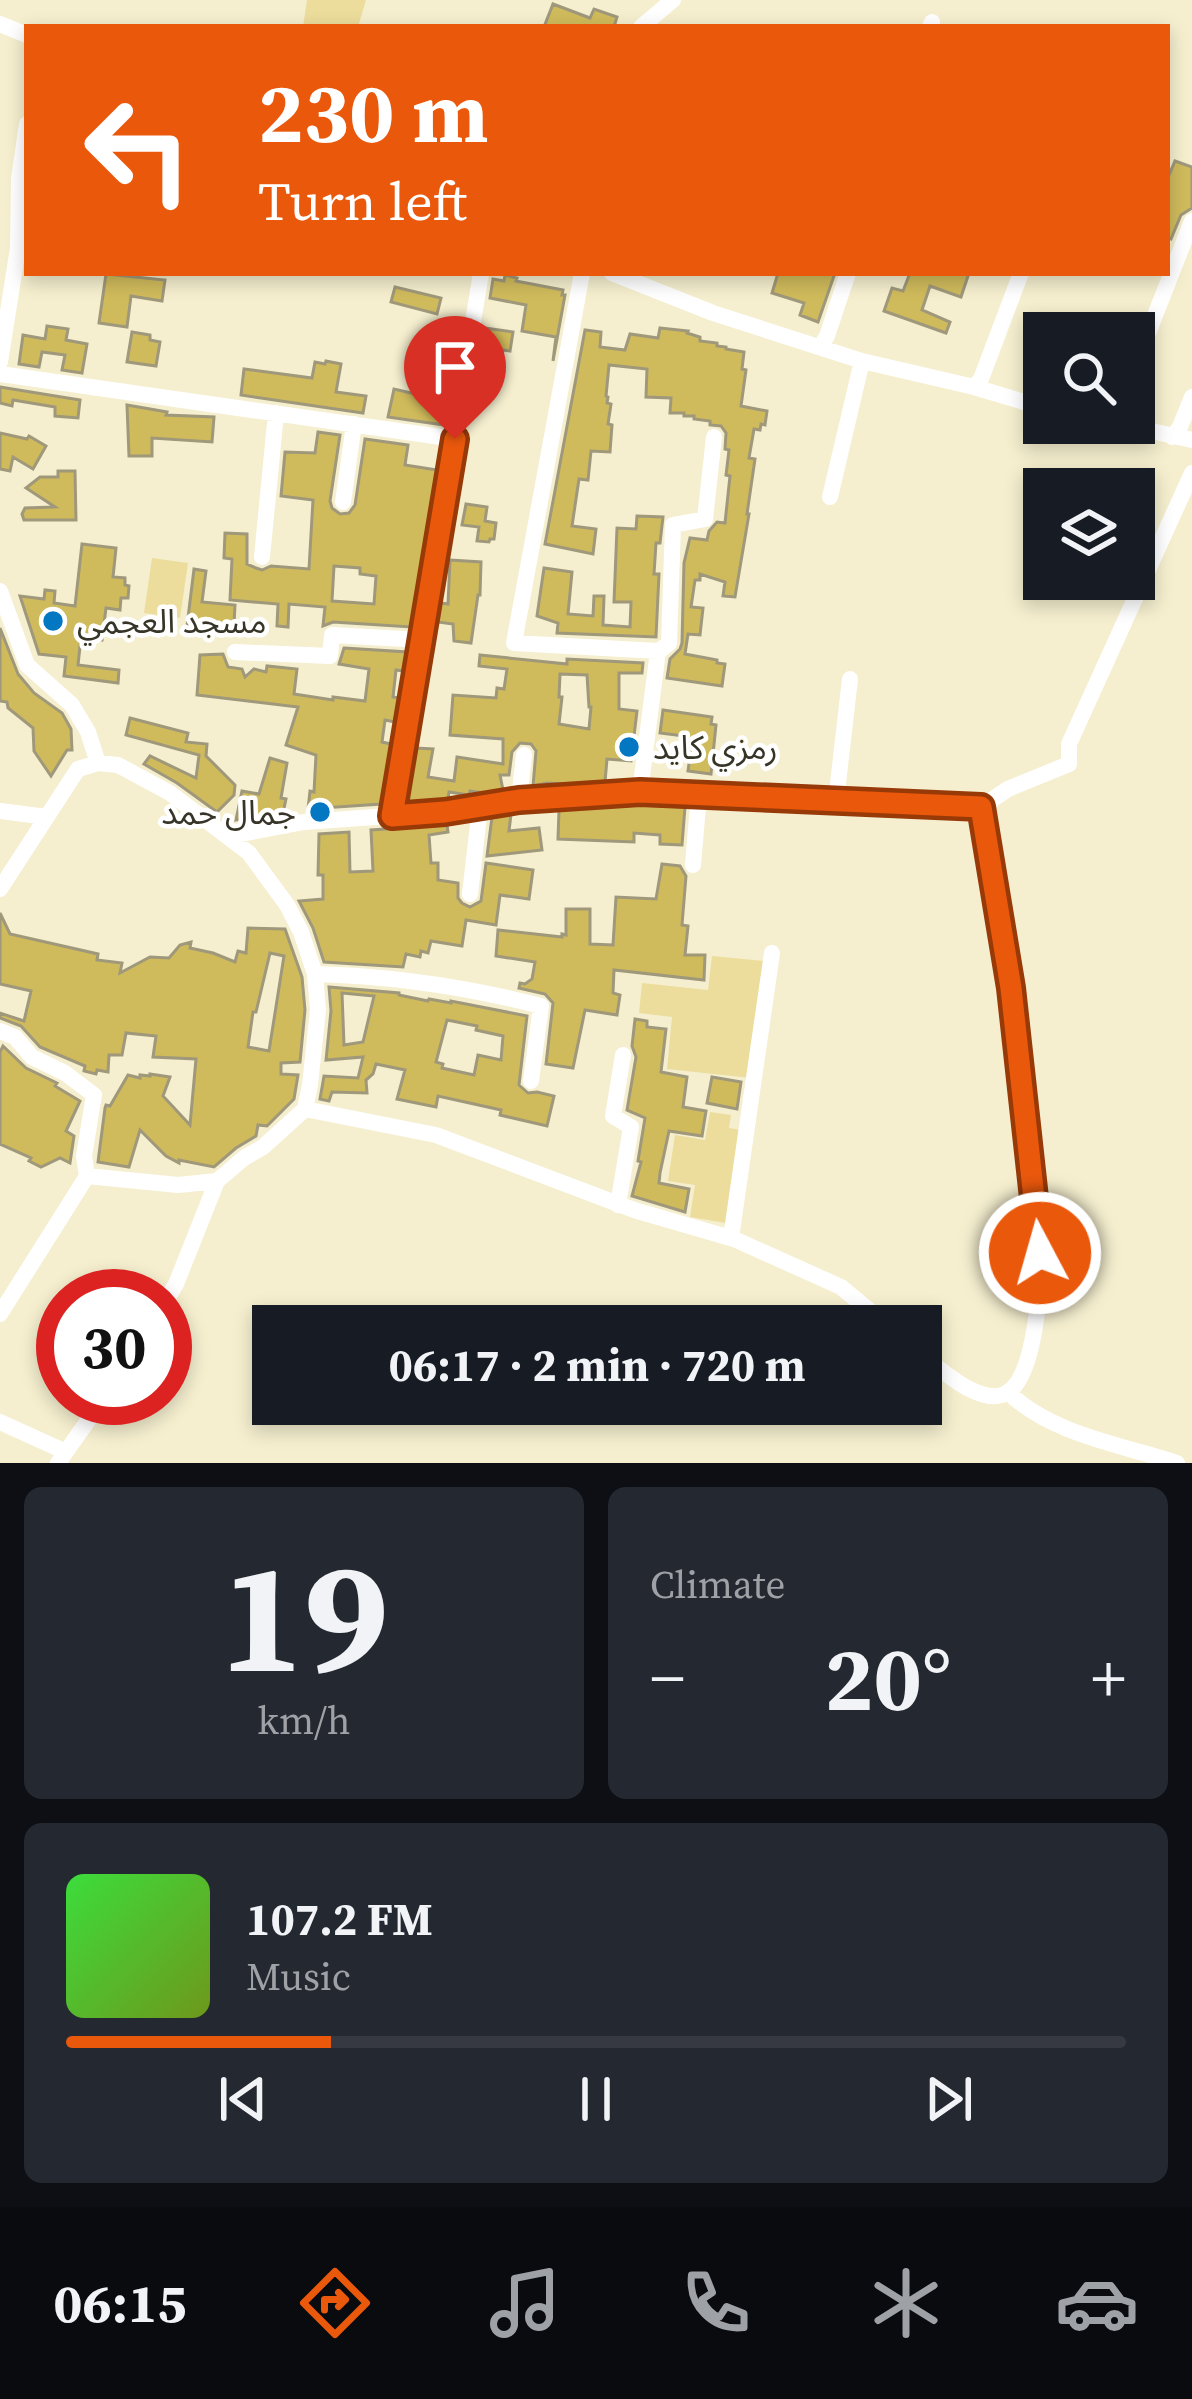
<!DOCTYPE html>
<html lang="en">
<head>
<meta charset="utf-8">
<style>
	body { margin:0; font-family:"Source Serif 4","Noto Sans Arabic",serif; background:#242831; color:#f1f3f6; height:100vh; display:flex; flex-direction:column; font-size:45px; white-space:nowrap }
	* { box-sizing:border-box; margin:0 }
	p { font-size:39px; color:#9ea1a6 }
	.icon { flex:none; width:66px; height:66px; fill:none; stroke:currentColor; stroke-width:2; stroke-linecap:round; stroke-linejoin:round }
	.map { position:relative; height:1463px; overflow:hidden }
	.details { display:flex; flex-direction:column; gap:24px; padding:24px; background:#0d0f14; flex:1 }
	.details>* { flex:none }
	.top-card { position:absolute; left:24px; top:24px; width:1146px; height:252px; border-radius:0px; box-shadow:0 6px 18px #0003; background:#ea580c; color:#fff; overflow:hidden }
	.buttons { position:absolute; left:1023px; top:312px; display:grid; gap:24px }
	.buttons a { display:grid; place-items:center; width:132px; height:132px; border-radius:0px; background:#171b24; box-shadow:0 6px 18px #0003; font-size:60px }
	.speed { position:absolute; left:36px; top:1269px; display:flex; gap:24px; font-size:60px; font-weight:700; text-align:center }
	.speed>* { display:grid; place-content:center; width:156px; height:156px; border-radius:50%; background:#171b24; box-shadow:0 6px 18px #0003; line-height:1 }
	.speed .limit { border:18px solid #d22; background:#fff; color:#111 }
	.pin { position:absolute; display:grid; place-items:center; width:102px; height:102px; color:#fff; margin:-123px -51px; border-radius:50% 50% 50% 0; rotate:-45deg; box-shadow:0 0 12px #0007 }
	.pin .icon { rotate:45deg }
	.me { position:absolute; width:132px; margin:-66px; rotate:354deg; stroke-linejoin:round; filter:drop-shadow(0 0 9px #0008) }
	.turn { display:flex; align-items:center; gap:42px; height:252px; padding:0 36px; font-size:54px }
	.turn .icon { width:156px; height:156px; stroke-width:2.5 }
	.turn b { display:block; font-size:84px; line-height:102px }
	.big { font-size:90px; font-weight:700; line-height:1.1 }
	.details .card { flex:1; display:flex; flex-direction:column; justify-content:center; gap:18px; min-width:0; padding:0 42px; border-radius:18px; background:#242831 }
	.details .dial { align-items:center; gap:0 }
	.dial b { font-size:156px; line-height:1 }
	.song { display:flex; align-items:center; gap:36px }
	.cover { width:144px; height:144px; border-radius:18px; background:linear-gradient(135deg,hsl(120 70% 55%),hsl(80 70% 35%)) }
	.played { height:12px; border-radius:6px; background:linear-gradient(90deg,#ea580c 25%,#363941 25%) }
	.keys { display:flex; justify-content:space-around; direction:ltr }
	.heat { display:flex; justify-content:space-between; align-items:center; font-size:66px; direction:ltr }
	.details .tiles { flex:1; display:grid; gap:24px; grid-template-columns:1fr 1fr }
	.card:last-child { grid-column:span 2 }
	.trip { position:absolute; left:252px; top:1305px; width:690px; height:120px; border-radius:0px; background:#171b24; box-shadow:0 6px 18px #0003; font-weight:700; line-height:120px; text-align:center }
	.tabs { display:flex; height:192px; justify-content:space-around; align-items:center; background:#090b0e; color:#9ea1a6 }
	.tabs .icon { width:84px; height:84px }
	.tabs .on { color:#ea580c }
	.tabs b { font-size:54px; color:#f1f3f6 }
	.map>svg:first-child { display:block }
</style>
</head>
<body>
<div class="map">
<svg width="1192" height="1463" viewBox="0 0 1192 1463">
	<rect width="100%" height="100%" fill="#f5efcf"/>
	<path fill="#ecdd9c" d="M307 0H366L358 27H303Z
		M152 558 188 563 180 618 144 613Z
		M712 956 764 961 751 1078 667 1069 672 1017 639 1013 642 983 708 990Z
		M710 1112 731 1115 729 1128 741 1130 726 1223 690 1217 695 1185 668 1181 675 1135 705 1140Z"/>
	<path fill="#d0bb5c" stroke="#9f987b" stroke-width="3" fill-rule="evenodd" d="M553 4 590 18 594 9 617 17 614 27H544Z
		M1175 161 1192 167V208L1181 215 1171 239 1167 237V180Z
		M778 273H835L818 322 800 315 804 303 772 293Z
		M910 273H969L961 297 930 286 922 310 950 322 946 333 884 311 892 288 903 291Z
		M106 274 165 280 162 301 131 296 127 327 99 323Z
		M505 275 517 278 516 281 563 290 562 295H565L553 361 556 337 522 331 526 305 490 298 493 279 504 281Z
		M395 287 441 298 437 314 391 302Z
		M47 326 68 329 66 340 87 344 82 373 62 370 65 355 42 352 39 367 19 364 23 335 45 339Z
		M485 328 513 332 510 351 503 350 502 356 493 355 490 380 477 378Z
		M660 328 688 331 687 333 700 337V341L717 343V346L726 347V349L744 352 742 369 746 370 741 406 767 411 765 425 761 424 760 430 754 429 749 458 755 459 747 514H749L735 597 723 596 725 582 700 574V580H695L691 607 703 608 700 635 688 634 685 654 717 660V663L725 664 722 686 667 678 670 659 680 649 682 643 684 563 690 538 707 540 709 531 717 522 725 523 730 476 726 475 729 450 725 449 726 433 721 426 710 425V421L694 419V416H684V413H670L671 398 646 397 647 369 609 365 606 396 608 397 607 403 611 404 608 424 612 425 610 452 591 451 588 480 579 479 572 526 596 529 593 554 545 544 585 330 601 332 600 347 625 350 630 334 658 338Z
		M132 332 150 335V340L160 342 156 366 127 362Z
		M326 361 341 364 336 392 366 396 363 413 241 395 244 369 312 378 315 362 325 364Z
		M431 364 453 369 444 425 388 417 394 389 424 396Z
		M0 387 80 400 78 418 55 416V407L13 400 12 406 0 403Z
		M127 405 167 412 166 415 214 417 212 442 152 438V456H129Z
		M318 432 340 435 330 501 332 508 340 514 349 513 355 505 365 439 408 445 405 465 437 470 411 627 333 622 323 626 325 607 289 604 288 627 277 626 278 604 230 600 232 559 224 558 225 533 247 534V564L256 568 262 570 271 566 309 569 313 500 281 496 285 452 315 453ZM334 566 360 568V574L376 576 374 604 332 601Z
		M0 433 27 439 29 436 46 446 33 469 13 457 10 471 0 469Z
		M58 471H75L76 520H24L22 514 25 508 55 507 26 488 40 477H58Z
		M466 504 487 507 485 521 496 523 494 539H490L489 542 477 541 479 527 462 525Z
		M637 516 663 517 660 543H656L654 574H659L656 637 557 633 558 623 537 616 544 568 572 572 568 614 593 616 594 596H604L603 625 630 627 631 602H614L617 528 636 529Z
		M82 544 116 548 113 577 125 578V585L129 586 128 598H121L120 610 106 608 102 640 81 637 78 665 119 670 118 683 64 676 66 657 39 654 20 596 44 599 45 590 55 591 54 603 75 606Z
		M450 560 481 562 480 595H478L471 643 454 641 453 624 438 622 441 603 448 604Z
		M194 569 206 571 202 602 235 605 234 624 200 621 199 627 187 626Z
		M0 628 18 674 34 693 62 713 71 729 72 750H67L51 776 34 751 33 728 8 708 7 702 0 701Z
		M344 648 407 652 404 671 396 670 393 697 399 698 395 722 385 720 382 742 391 744 381 804 308 809 310 791 314 792 316 755 286 745 298 707 197 695 200 655 223 654 228 667 242 669 245 677 254 669 266 672 267 666 297 669 294 694 333 700V697L365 701 369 669 339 664Z
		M480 655 567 664V659L643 663 642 673H619V709L637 711 631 761 607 759 605 782 562 784 547 783 533 786 536 751 531 744 520 743 512 752 509 775H500L503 790 483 793 470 791 469 795 449 792 448 799 407 802 416 748 433 749 428 777 454 781 457 757 503 764V739L450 735 453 695 496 698 497 688 504 689 507 669 479 666ZM560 674 587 675 589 707H591L589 729 559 724 562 697H559Z
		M663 710 712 717 711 724 716 725 711 774 688 771 692 742 683 741 684 736 660 733Z
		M130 718 188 733 186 742 207 744 206 756 235 785 234 795 217 812 177 783 144 764 150 756 196 778 199 755 126 735Z
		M270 758 287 763 281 798 286 799 283 813 236 820 242 791 259 794Z
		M640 805 685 807 682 845 660 844V835L634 833V842L558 839 559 810Z
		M511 814 509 831 539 828 542 850 487 856 492 817Z
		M447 825 448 832 429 835 431 863H438V880L458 883V898L462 903 470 907 481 901 486 863 533 870 529 899 500 895 496 925 466 920 462 946 431 941 428 953 421 951 420 957 406 954 403 967 324 962 313 928 299 901 323 899V875H318L319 834 349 832 350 872 373 871 371 830Z
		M662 864 680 866 686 876 682 925 688 926 685 955H705L704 980 614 970 613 993 620 995 617 1015 585 1010 573 1068 546 1064 553 1003 545 994 519 988 520 983 525 984 532 979 535 962 496 956 498 930 562 937V934L566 935V909H590V944L613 945 616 897 656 899Z
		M0 913 10 934 98 954 97 960 122 963 120 973 150 957 169 958 180 945 191 942 190 948 213 953 235 962 238 951 246 953 248 928 285 929 302 977 305 1010 300 1062 281 1063V1074L298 1075 294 1099 267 1126 258 1125 256 1136 236 1148 214 1167 179 1160V1163L166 1156 140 1130 129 1167 98 1162 105 1108 106 1105 110 1106 128 1075 140 1078V1075L150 1076V1074L170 1077 163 1096 190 1125 196 1059 153 1057 156 1036 126 1033 122 1055H109L108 1072 97 1070 96 1074 84 1071 85 1066 40 1047 21 1026 0 1018V1013L24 1021 31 991 0 984ZM270 953 284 956 269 1051 248 1047 253 1012H256Z
		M329 987 399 993V995L428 1001 429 999 451 1003V1001L527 1016 519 1085 528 1093 537 1092 554 1096 547 1126 500 1115 501 1110 438 1096 436 1107 397 1099 405 1070 376 1064 373 1074 366 1080 367 1093 332 1092 329 1101 320 1099 324 1076 358 1078 363 1057 326 1060 331 1011ZM342 993 374 996 363 1042 344 1045ZM447 1020 477 1026 476 1030 503 1036 501 1060 478 1055 474 1075 442 1068 443 1064 436 1062Z
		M635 1019 647 1021V1027L666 1029 661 1072 687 1077 683 1107 706 1111 702 1136 669 1131 660 1173 659 1183 689 1189 685 1212 632 1196 641 1162 638 1161 645 1118 627 1110 636 1057 632 1046Z
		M3 1046 26 1068 57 1083 55 1086 80 1101 66 1131 74 1136 70 1163 60 1158 41 1167 29 1161 31 1158 0 1144V1052Z
		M712 1077 741 1082 737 1109 707 1103Z"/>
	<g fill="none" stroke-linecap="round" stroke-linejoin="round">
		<path stroke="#fff" stroke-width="16" d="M0 24 27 35
			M641 27 673 0
			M930 27 932 22
			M582 273 514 643 658 651 640 792
			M612 273 713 313 862 361 974 387 1044 408
			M820 347 827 336 848 273
			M0 362 18 248 19 179 27 124
			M1134 369 1192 221
			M0 374 455 439
			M974 387 981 379 1021 273
			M1115 423 1192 440
			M1172 437 1180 427 1192 397
			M830 497 862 361
			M343 502 354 424
			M262 557 276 413
			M0 591 27 665 72 705 88 732 98 763 118 765 170 793 249 853 287 905 301 932 315 974 318 1010 310 1085 305 1109 263 1147 244 1158 217 1181 176 1284 165 1302
			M235 652 330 656 332 635 423 640
			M658 652 669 643 673 525 705 519 714 437
			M519 800 524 755
			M836 801 850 679
			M0 811 47 817
			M392 816C423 635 453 454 481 273
			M230 836 304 822 445 812 519 800 640 792 981 807 1008 789 1069 764V744L1192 473
			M693 865 699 794
			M0 889 78 769 98 763
			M470 894 480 807
			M315 974C392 976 467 987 541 1006L531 1081
			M0 1031 15 1037 32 1057 65 1073 94 1095 84 1156 87 1176
			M305 1109 436 1135 634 1210 734 1239 841 1287 888 1326
			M618 1205 631 1127 613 1116 623 1055
			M731 1238 772 953
			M0 1314 87 1176 178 1185 217 1181
			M921 1354C940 1369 983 1409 1008 1392 1036 1374 1041 1283 1040 1252 1039 1216 1032 1179 1028 1143 1016 1030 999 919 981 807
			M1008 1392C1050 1434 1122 1445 1177 1463
			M0 1422 66 1452
			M58 1463 104 1398"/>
	</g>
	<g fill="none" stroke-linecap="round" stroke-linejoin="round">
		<g stroke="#983908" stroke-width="30">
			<path id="route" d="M455 439 392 816 445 812 519 800 640 792 981 807 1011 988 1040 1253"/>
		</g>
		<use href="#route" stroke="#ea580c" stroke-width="21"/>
	</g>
	<g fill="#0377c1" stroke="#fff" stroke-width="4.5">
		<circle cx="53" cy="621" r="12"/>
		<circle cx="629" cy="747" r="12"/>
		<circle cx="320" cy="812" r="12"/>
	</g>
	<g text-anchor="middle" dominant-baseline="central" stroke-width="9" stroke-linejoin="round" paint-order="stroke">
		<g font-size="33" fill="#373428" stroke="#fff" text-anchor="start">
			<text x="77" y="621">مسجد العجمي</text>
			<text x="653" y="747">رمزي كايد</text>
			<text x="296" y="812" text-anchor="end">جمال حمد</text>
		</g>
	</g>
</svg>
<div class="buttons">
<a><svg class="icon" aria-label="search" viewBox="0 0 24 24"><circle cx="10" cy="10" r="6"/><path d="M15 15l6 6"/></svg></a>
<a><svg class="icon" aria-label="layers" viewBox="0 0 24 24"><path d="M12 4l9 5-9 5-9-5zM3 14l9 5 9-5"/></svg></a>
</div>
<div class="speed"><div class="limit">30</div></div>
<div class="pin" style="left:455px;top:439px;background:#d93025"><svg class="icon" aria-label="arrive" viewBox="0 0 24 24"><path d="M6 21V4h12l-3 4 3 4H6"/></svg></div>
<svg class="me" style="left:1040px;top:1253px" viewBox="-20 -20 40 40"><circle r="17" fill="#ea580c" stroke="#fff" stroke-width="3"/><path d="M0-11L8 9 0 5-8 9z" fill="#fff"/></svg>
<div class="trip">06:17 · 2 min · 720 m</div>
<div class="top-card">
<div class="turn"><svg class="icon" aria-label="left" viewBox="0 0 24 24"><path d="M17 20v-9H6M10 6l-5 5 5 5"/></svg><div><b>230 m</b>Turn left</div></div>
</div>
</div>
<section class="details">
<div class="tiles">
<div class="card dial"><b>19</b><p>km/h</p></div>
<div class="card"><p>Climate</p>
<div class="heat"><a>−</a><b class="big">20°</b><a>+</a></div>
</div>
<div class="card">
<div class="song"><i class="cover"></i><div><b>107.2 FM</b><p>Music</p></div></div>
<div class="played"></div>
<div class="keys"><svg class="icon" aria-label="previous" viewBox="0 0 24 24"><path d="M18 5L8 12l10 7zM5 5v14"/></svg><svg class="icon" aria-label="pause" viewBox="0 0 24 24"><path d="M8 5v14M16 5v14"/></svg><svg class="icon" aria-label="next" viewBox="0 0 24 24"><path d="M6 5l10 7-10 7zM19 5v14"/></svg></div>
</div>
</div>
</section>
<nav class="tabs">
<b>06:15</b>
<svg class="icon on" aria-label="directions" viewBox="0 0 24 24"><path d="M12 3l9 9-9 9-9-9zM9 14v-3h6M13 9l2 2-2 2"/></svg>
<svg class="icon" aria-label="music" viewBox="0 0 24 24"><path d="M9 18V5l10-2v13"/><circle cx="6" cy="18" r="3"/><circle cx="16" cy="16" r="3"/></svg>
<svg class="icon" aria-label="phone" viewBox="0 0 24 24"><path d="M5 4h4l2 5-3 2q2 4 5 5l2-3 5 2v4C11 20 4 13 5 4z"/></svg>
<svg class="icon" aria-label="climate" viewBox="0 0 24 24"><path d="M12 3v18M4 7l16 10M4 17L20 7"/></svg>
<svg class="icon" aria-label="car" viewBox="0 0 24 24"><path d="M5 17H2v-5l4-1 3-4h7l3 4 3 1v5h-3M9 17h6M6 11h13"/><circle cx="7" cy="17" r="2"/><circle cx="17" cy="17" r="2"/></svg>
</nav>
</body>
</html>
